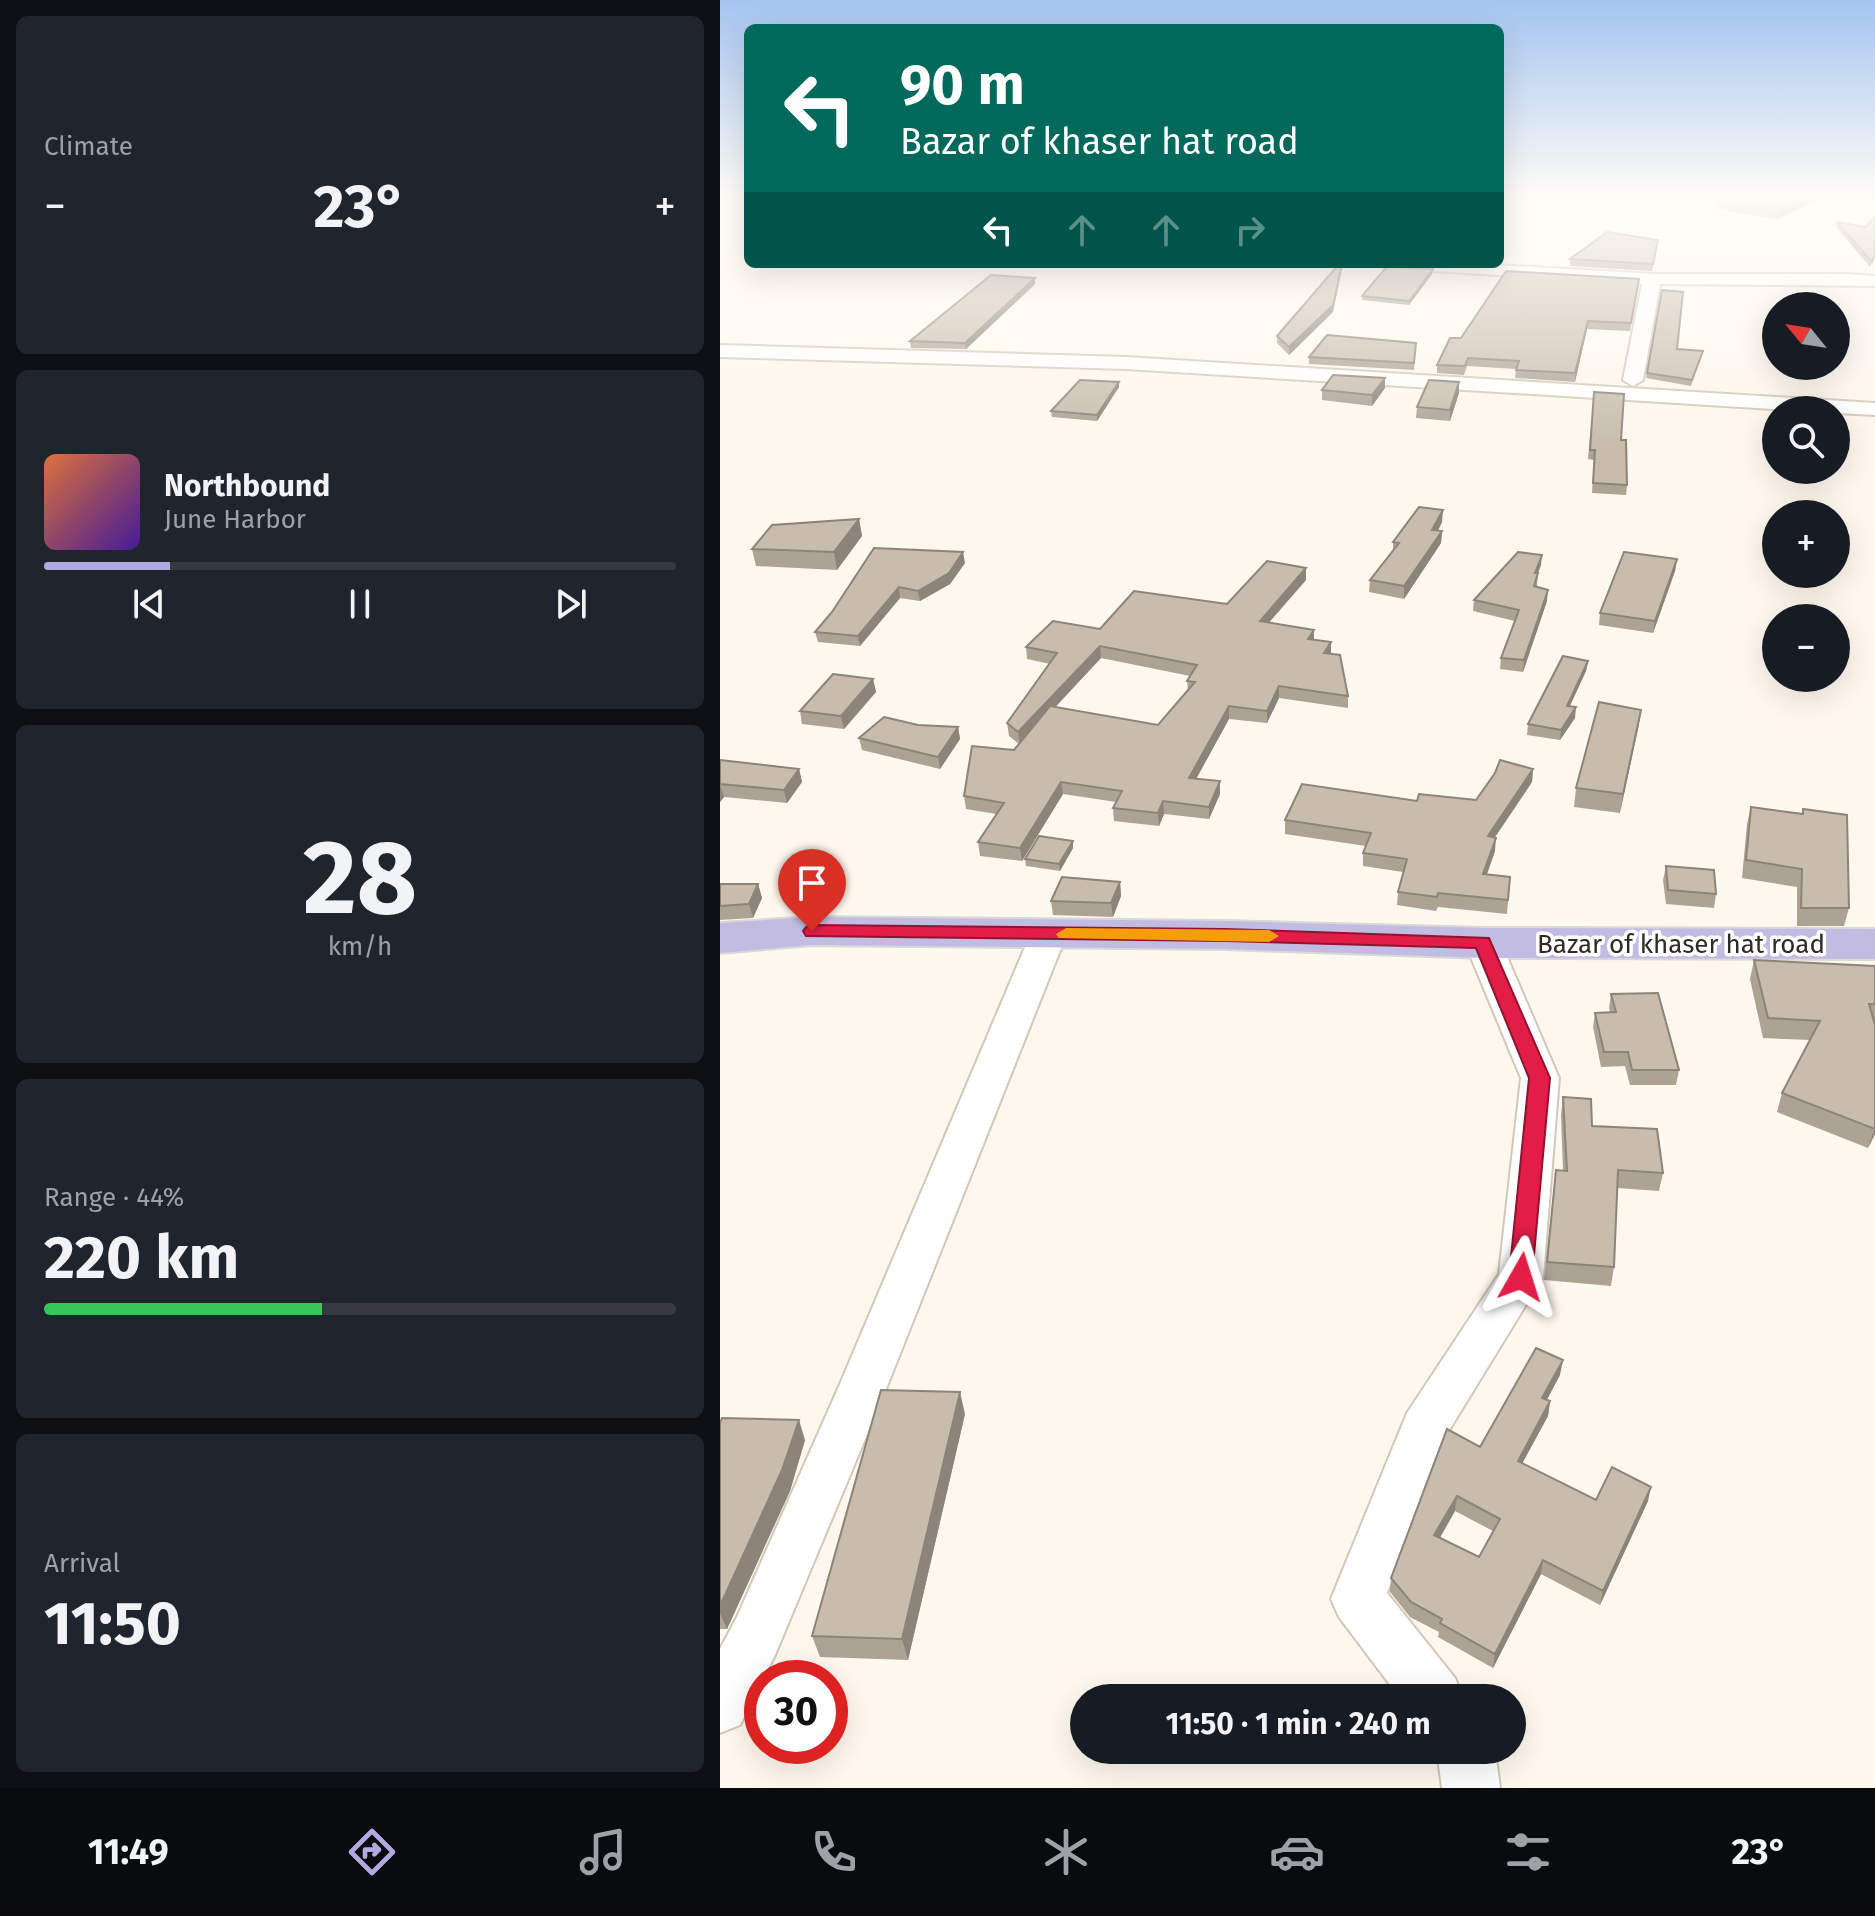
<!DOCTYPE html>
<html lang="en">
<head>
<meta charset="utf-8">
<style>
	body { margin:0; font-family:"Fira Sans",sans-serif; background:#20242c; color:#f1f3f6; height:100vh; display:flex; flex-direction:column; font-size:30px; white-space:nowrap }
	* { box-sizing:border-box; margin:0 }
	p { font-size:26px; color:#9ea1a6 }
	.icon { flex:none; width:44px; height:44px; fill:none; stroke:currentColor; stroke-width:2; stroke-linecap:round; stroke-linejoin:round }
	.map { position:relative; flex:1; overflow:hidden }
	.side { display:flex; flex-direction:column; gap:16px; padding:16px; background:#0d0f14; width:720px }
	.side>* { flex:none }
	.top-card { position:absolute; left:24px; top:24px; width:760px; height:244px; border-radius:12px; box-shadow:0 8px 32px #0002; background:#00695c; color:#fff; overflow:hidden }
	.needle { width:52px; rotate:300deg }
	.tools { position:absolute; left:1042px; top:292px; display:grid; gap:16px }
	.tools a { display:grid; place-items:center; width:88px; height:88px; border-radius:50%; background:#171b24; box-shadow:0 8px 32px #0002; font-size:40px }
	.speed { position:absolute; left:24px; top:1660px; display:flex; gap:16px; font-size:40px; font-weight:700; text-align:center }
	.speed>* { display:grid; place-content:center; width:104px; height:104px; border-radius:50%; background:#171b24; box-shadow:0 8px 32px #0002; line-height:1 }
	.speed .limit { border:12px solid #d22; background:#fff; color:#111 }
	.pin { position:absolute; display:grid; place-items:center; width:68px; height:68px; color:#fff; margin:-82px -34px; border-radius:50% 50% 50% 0; rotate:-45deg; box-shadow:0 0 8px #0007 }
	.pin .icon { rotate:45deg }
	.me { position:absolute; width:88px; margin:-44px; rotate:6deg; stroke-linejoin:round; filter:drop-shadow(0 0 6px #0008) }
	.turn { display:flex; align-items:center; gap:28px; height:168px; padding:0 24px; font-size:36px }
	.turn .icon { width:104px; height:104px; stroke-width:2.5 }
	.turn b { display:block; font-size:56px; line-height:68px }
	.lanes { display:flex; align-items:center; height:76px; padding:0 24px; background:#0003; justify-content:center; gap:40px; direction:ltr }
	.lanes .off { opacity:.35 }
	.big { font-size:60px; font-weight:700; line-height:1.1 }
	.side .card { flex:1; display:flex; flex-direction:column; justify-content:center; gap:12px; min-width:0; padding:0 28px; border-radius:12px; background:#20242c }
	.side .dial { align-items:center; gap:0 }
	.dial b { font-size:104px; line-height:1 }
	.song { display:flex; align-items:center; gap:24px }
	.cover { width:96px; height:96px; border-radius:12px; background:linear-gradient(135deg,hsl(20 70% 55%),hsl(260 70% 35%)) }
	.played { height:8px; border-radius:4px; background:linear-gradient(90deg,#b4a8e0 20%,#363941 20%) }
	.keys { display:flex; justify-content:space-around; direction:ltr }
	.heat { display:flex; justify-content:space-between; align-items:center; font-size:44px; direction:ltr }
	.charge { height:12px; border-radius:6px; background:linear-gradient(90deg,#34c759 44%,#363941 0) }
	.trip { position:absolute; left:350px; top:1684px; width:456px; height:80px; border-radius:40px; background:#171b24; box-shadow:0 8px 32px #0002; font-weight:700; line-height:80px; text-align:center }
	.menu { display:flex; height:128px; justify-content:space-around; align-items:center; background:#090b0e; color:#9ea1a6 }
	.menu .icon { width:56px; height:56px }
	.menu .selected { color:#b4a8e0 }
	.menu b { font-size:36px; color:#f1f3f6 }
	main { display:flex; flex:1; min-height:0 }
	.map>svg:first-child { display:block }
</style>
</head>
<body>
<main>
<section class="side">
<div class="card"><p>Climate</p>
<div class="heat"><a>−</a><b class="big">23°</b><a>+</a></div>
</div>
<div class="card">
<div class="song"><i class="cover"></i><div><b>Northbound</b><p>June Harbor</p></div></div>
<div class="played"></div>
<div class="keys"><svg class="icon" aria-label="previous" viewBox="0 0 24 24"><path d="M18 5L8 12l10 7zM5 5v14"/></svg><svg class="icon" aria-label="pause" viewBox="0 0 24 24"><path d="M8 5v14M16 5v14"/></svg><svg class="icon" aria-label="next" viewBox="0 0 24 24"><path d="M6 5l10 7-10 7zM19 5v14"/></svg></div>
</div>
<div class="card dial"><b>28</b><p>km/h</p></div>
<div class="card"><p>Range · 44%</p><b class="big">220 km</b><div class="charge"></div></div>
<div class="card"><p>Arrival</p><b class="big">11:50</b></div>
</section>
<div class="map">
<svg width="1155" height="1788" viewBox="0 0 1155 1788">
	<rect width="100%" height="100%" fill="#fff8ee"/>
	<g fill="none" stroke-linecap="round" stroke-linejoin="round">
		<g stroke="#d3c8b8" stroke-width="4">
			<path id="minor" d="M673 264H758L936 274H1128L1155 276V286L940 284 923 380 913 386 903 380 922 284 681 269Z
				M0 345 406 357 1155 403V415L1116 413V410H1070L406 369 0 357Z
				M329 922 341 925 347 933 168 1384 55 1655 20 1725 0 1733V1649L17 1617 120 1384 311 933 317 925Z
				M763 932 775 935 781 943 839 1078 823 1277 725 1437 667 1593 735 1678 743 1698H680L619 1617 611 1599 687 1413 779 1274 801 1078 745 943 751 935Z
				M717 1750H775L780 1788H722Z"/>
		</g>
		<g stroke="#d9d9d8" stroke-width="4">
			<path id="primary" d="M92 917 505 921 763 928 1155 929V959L763 958 505 949 92 945 0 953V923Z"/>
		</g>
		<use href="#minor" fill="#fff" fill-rule="evenodd"/>
		<use href="#primary" fill="#c2bce3" fill-rule="evenodd"/>
	</g>
	<path fill="#aca395" fill-rule="evenodd" d="M1008 195H1108L1057 219 996 209 997 202Z
		M1155 217V257L1150 267 1116 227 1117 222 1145 227Z
		M938 240 932 271 850 266V259Z
		M681 267 712 274 689 305 642 300V296Z
		M919 279 910 331 867 329 855 382 795 378 796 369 747 366 744 375 717 373V365L741 338Z
		M315 284 246 349 191 348 190 341Z
		M942 290 957 349 983 351 971 386 926 378Z
		M613 312 569 355 557 343V336Z
		M696 343 694 370 589 364V357Z
		M399 387 377 421 332 417 331 411Z
		M665 388 652 406 602 400V390Z
		M874 392 901 440 907 485 906 495 872 493 874 460 868 459Z
		M739 393 730 421 696 418 697 407Z
		M139 519 142 536 117 570 36 566 32 549Z
		M722 522 718 531H722L721 543 684 599 649 592 650 580 673 551V542Z
		M957 559 955 571 933 633 879 625 880 613Z
		M245 563 230 584 200 601 180 598 140 646 98 642 95 632 112 612Z
		M821 565 818 573 817 586 827 601 803 672 780 669 781 658 795 621 753 611 754 600Z
		M586 568V580L549 622 594 630V640L611 654 628 696V708L559 698 547 723 509 719 476 779 500 794 489 819 444 814 439 826 394 821 393 808 396 802 343 794 302 861 260 856 258 842 276 814 246 809 244 796 294 750 299 744 289 736 287 723 330 664 307 659 306 647 380 629 507 604ZM381 658 470 676 467 681 468 691 438 725 335 707Z
		M868 661 866 671 850 706 855 718 840 740 807 735 808 724Z
		M153 679 156 692 124 729 82 724 80 711Z
		M921 710 900 813 854 807 856 788Z
		M198 725 238 727 240 739 220 769 142 750 139 738Z
		M0 760 79 769 82 782 67 803 4 797 0 802Z
		M813 769 812 782 775 837V851L767 874 790 877 787 914 718 907 716 911 677 905 678 892 683 872 643 866V853L646 846 565 834V820L697 801 756 800Z
		M1031 807 1082 814 1083 809 1129 908 1124 926H1077V887L1022 878 1027 824Z
		M353 848 340 871 306 866 305 859Z
		M946 866 996 894 994 908 946 904 943 880Z
		M400 882 401 896 393 917 333 915 331 901Z
		M0 884H38L42 898 33 918 0 920Z
		M1034 960 1155 966V1134L1148 1148 1057 1112 1062 1093 1090 1040 1043 1038 1030 979Z
		M891 994 959 1070 956 1085H910L905 1066 881 1067 873 1027 875 1013 890 1012 889 1008Z
		M843 1097 872 1126 943 1173 939 1191 897 1188 894 1267 891 1286 824 1280 836 1170 843 1171 841 1115Z
		M840 1375 827 1400 830 1401 828 1416 802 1463 876 1500 928 1501 880 1605 821 1574 773 1668 718 1637 719 1632 690 1617 670 1592 671 1578 760 1447ZM735 1511 773 1531 759 1557 720 1538Z
		M245 1414 188 1660 100 1657 92 1636Z
		M0 1423 85 1440 70 1491 7 1629H0Z"/>
	<path fill="#8c8479" d="M1095 195H1108L1057 219 1059 211Z
		M622 264H623L613 312 569 355V347Z
		M713 269 712 274 689 305V301Z
		M315 278V284L246 349 245 343Z
		M868 321 867 329 855 382V373Z
		M665 378V388L652 406V395Z
		M399 382V387L377 421V415Z
		M739 382V393L730 421V410Z
		M723 510 722 522 712 541V530Z
		M139 519 142 536 117 570 114 552Z
		M722 531 721 543 684 599V586Z
		M243 552 245 563 230 584 200 601 198 591Z
		M822 555 821 565 814 583 815 573Z
		M957 559 955 571 933 633 935 621Z
		M586 568V580L540 633V621Z
		M179 587 180 598 140 646 138 636Z
		M828 590 827 601 803 672 804 660Z
		M594 630V642L588 639Z
		M611 642V654L604 653Z
		M380 646 381 658 300 745 298 732Z
		M868 661 866 671 845 716 847 706Z
		M153 679 156 692 124 729 121 716Z
		M559 686V698L547 723V711Z
		M509 706V719L470 790 469 778Z
		M856 707 855 718 840 740 841 730Z
		M921 710 918 729 900 813 903 794Z
		M238 727 240 739 220 769 218 757Z
		M79 769 82 782 67 803 64 790Z
		M813 769 812 782 767 849 768 836Z
		M500 781V794L489 819V807Z
		M341 782 343 794 302 861 300 848Z
		M0 784 4 797 0 802Z
		M443 801 444 814 439 826 438 813Z
		M776 838 775 851 762 888 763 874Z
		M353 841V848L340 871 339 864Z
		M400 882 401 896 393 917 391 903Z
		M38 884 42 898 33 918 29 904Z
		M1155 1128V1134L1148 1148Z
		M843 1360 840 1375 820 1412 822 1398Z
		M240 1392 245 1414 188 1660 182 1639Z
		M830 1401 828 1416 796 1475 798 1461Z
		M79 1420 85 1440 70 1491 7 1629 0 1613V1606Z
		M931 1487 928 1501 880 1605 883 1591Z
		M737 1496 735 1511 713 1549 714 1535Z
		M823 1560 821 1574 773 1668 775 1654Z"/>
	<path fill="#c8bdad" stroke="#8c8479" stroke-width="2" fill-rule="evenodd" d="M1008 195H1095L1059 211 997 202Z
		M1155 217V253L1152 262 1117 222 1145 227Z
		M887 232 938 240 933 264 850 259Z
		M619 264H622L613 305 569 347 557 336Z
		M669 264H676L681 267 713 269 689 301 642 296Z
		M786 271 919 279 911 323 868 321 855 373 796 370 799 361 748 358 745 366 717 365 730 338H741Z
		M271 275 315 278 245 343 190 341Z
		M942 290 963 292 957 349 983 351 972 380 927 373Z
		M607 335 696 343 694 363 589 357Z
		M613 375 665 378 652 395 602 390Z
		M360 380 399 382 377 415 331 411Z
		M709 380 739 382 730 410 697 407Z
		M874 392 904 394 901 440H906L907 485 873 483 875 450H870Z
		M699 507 723 510 712 530 722 531 684 586 650 580 679 543 673 542Z
		M139 519 114 552 32 549 52 525Z
		M154 548 243 552 229 573 198 591 179 587 138 636 95 632 112 612Z
		M798 552 822 555 815 573H818L814 586 828 590 804 660 781 658 799 610 754 600Z
		M904 552 957 559 935 621 880 613Z
		M547 561 586 568 540 621 594 630 588 639 611 642 604 653 620 655 628 696 559 686 547 711 509 706 469 778 500 781 489 807 443 801 438 813 393 808 402 791 341 782 300 848 258 842 284 803 244 796 252 746 294 750 330 706 438 725 475 682 467 681 477 665 380 646 298 732 287 723 337 653 306 647 333 621 380 629 414 591 507 604Z
		M843 656 868 661 847 706 856 707 841 730 808 724Z
		M113 674 153 679 121 716 80 711Z
		M879 702 921 710 903 794 856 788Z
		M164 717 198 725 238 727 218 757 139 738Z
		M0 760 79 769 64 790 0 784Z
		M780 760 813 769 768 836 776 838 763 874 790 877 788 900 718 893 717 897 678 892 687 859 643 853 651 833 565 820 582 784 697 801 699 794 756 800 775 773Z
		M1031 807 1083 814V809L1127 815 1129 908H1081L1082 869 1026 860Z
		M319 836 353 841 339 864 305 859Z
		M946 866 994 870 996 894 948 890Z
		M342 877 400 882 391 903 331 901Z
		M0 884H38L29 904 0 906Z
		M1034 960 1155 966V1004H1149L1155 1025V1129L1062 1093 1100 1021 1048 1018Z
		M938 993 959 1070H912L908 1052H884L875 1013 896 1012 891 994Z
		M843 1097 871 1099 872 1126 937 1129 943 1173 898 1170 894 1267 827 1262 836 1170 847 1171Z
		M816 1348 843 1360 822 1398 830 1401 798 1461 876 1500 892 1467 931 1487 883 1591 823 1560 775 1654 720 1623 722 1619 691 1602 671 1578 727 1429 760 1447ZM737 1496 780 1519 759 1557 714 1535Z
		M161 1390 240 1392 182 1639 92 1636Z
		M2 1418 79 1420 62 1470 0 1606V1423Z"/>
	<linearGradient id="sky" x2="0" y2="1"><stop stop-color="#a4c4f0"/><stop offset="0.44" stop-color="#fffcf7"/><stop offset="1" stop-color="#fffcf7" stop-opacity="0"/></linearGradient>
	<rect width="1155" height="445" fill="url(#sky)"/>
	<path fill="#e11d48" stroke="#92132f" stroke-width="2" d="M92 925 505 929 769 938 830 1078 812 1277 809 1283 801 1286 792 1283 789 1277 809 1078 756 948 505 941 86 936 83 931 86 927Z"/>
	<path fill="#f59e0b" d="M346 928 549 930 559 936 549 942 339 938 336 934Z"/>
	<g text-anchor="middle" dominant-baseline="central" stroke-width="7" stroke-linejoin="round" paint-order="stroke">
		<g font-size="26" fill="#2e2a24" stroke="#fff">
			<text x="961" y="944">Bazar of khaser hat road</text>
		</g>
	</g>
</svg>
<div class="tools">
<a><svg class="needle" viewBox="-14 -14 28 28"><path d="M0-13l5 13h-10z" fill="#e53935"/><path d="M0 13l5-13h-10z" fill="#9ea1a6"/></svg></a>
<a><svg class="icon" aria-label="search" viewBox="0 0 24 24"><circle cx="10" cy="10" r="6"/><path d="M15 15l6 6"/></svg></a>
<a>+</a>
<a>−</a>
</div>
<div class="speed"><div class="limit">30</div></div>
<div class="pin" style="left:92px;top:931px;background:#d93025"><svg class="icon" aria-label="arrive" viewBox="0 0 24 24"><path d="M6 21V4h12l-3 4 3 4H6"/></svg></div>
<svg class="me" style="left:801px;top:1277px" viewBox="-20 -20 40 40"><path d="M0-17L14 15 0 8-14 15z" fill="#e11d48" stroke="#fff" stroke-width="4"/></svg>
<div class="trip">11:50 · 1 min · 240 m</div>
<div class="top-card">
<div class="turn"><svg class="icon" aria-label="left" viewBox="0 0 24 24"><path d="M17 20v-9H6M10 6l-5 5 5 5"/></svg><div><b>90 m</b>Bazar of khaser hat road</div></div>
<div class="lanes"><svg class="icon" aria-label="left" viewBox="0 0 24 24"><path d="M17 20v-9H6M10 6l-5 5 5 5"/></svg><svg class="icon off" aria-label="ahead" viewBox="0 0 24 24"><path d="M12 20V5M6 11l6-6 6 6"/></svg><svg class="icon off" aria-label="ahead" viewBox="0 0 24 24"><path d="M12 20V5M6 11l6-6 6 6"/></svg><svg class="icon off" aria-label="right" viewBox="0 0 24 24"><path d="M7 20v-9h11M14 6l5 5-5 5"/></svg></div>
</div>
</div>
</main>
<nav class="menu">
<b>11:49</b>
<svg class="icon selected" aria-label="directions" viewBox="0 0 24 24"><path d="M12 3l9 9-9 9-9-9zM9 14v-3h6M13 9l2 2-2 2"/></svg>
<svg class="icon" aria-label="music" viewBox="0 0 24 24"><path d="M9 18V5l10-2v13"/><circle cx="6" cy="18" r="3"/><circle cx="16" cy="16" r="3"/></svg>
<svg class="icon" aria-label="phone" viewBox="0 0 24 24"><path d="M5 4h4l2 5-3 2q2 4 5 5l2-3 5 2v4C11 20 4 13 5 4z"/></svg>
<svg class="icon" aria-label="climate" viewBox="0 0 24 24"><path d="M12 3v18M4 7l16 10M4 17L20 7"/></svg>
<svg class="icon" aria-label="car" viewBox="0 0 24 24"><path d="M5 17H2v-5l4-1 3-4h7l3 4 3 1v5h-3M9 17h6M6 11h13"/><circle cx="7" cy="17" r="2"/><circle cx="17" cy="17" r="2"/></svg>
<svg class="icon" aria-label="filters" viewBox="0 0 24 24"><path d="M4 7h16M4 17h16"/><circle cx="9" cy="7" r="2"/><circle cx="15" cy="17" r="2"/></svg>
<b>23°</b>
</nav>
</body>
</html>
